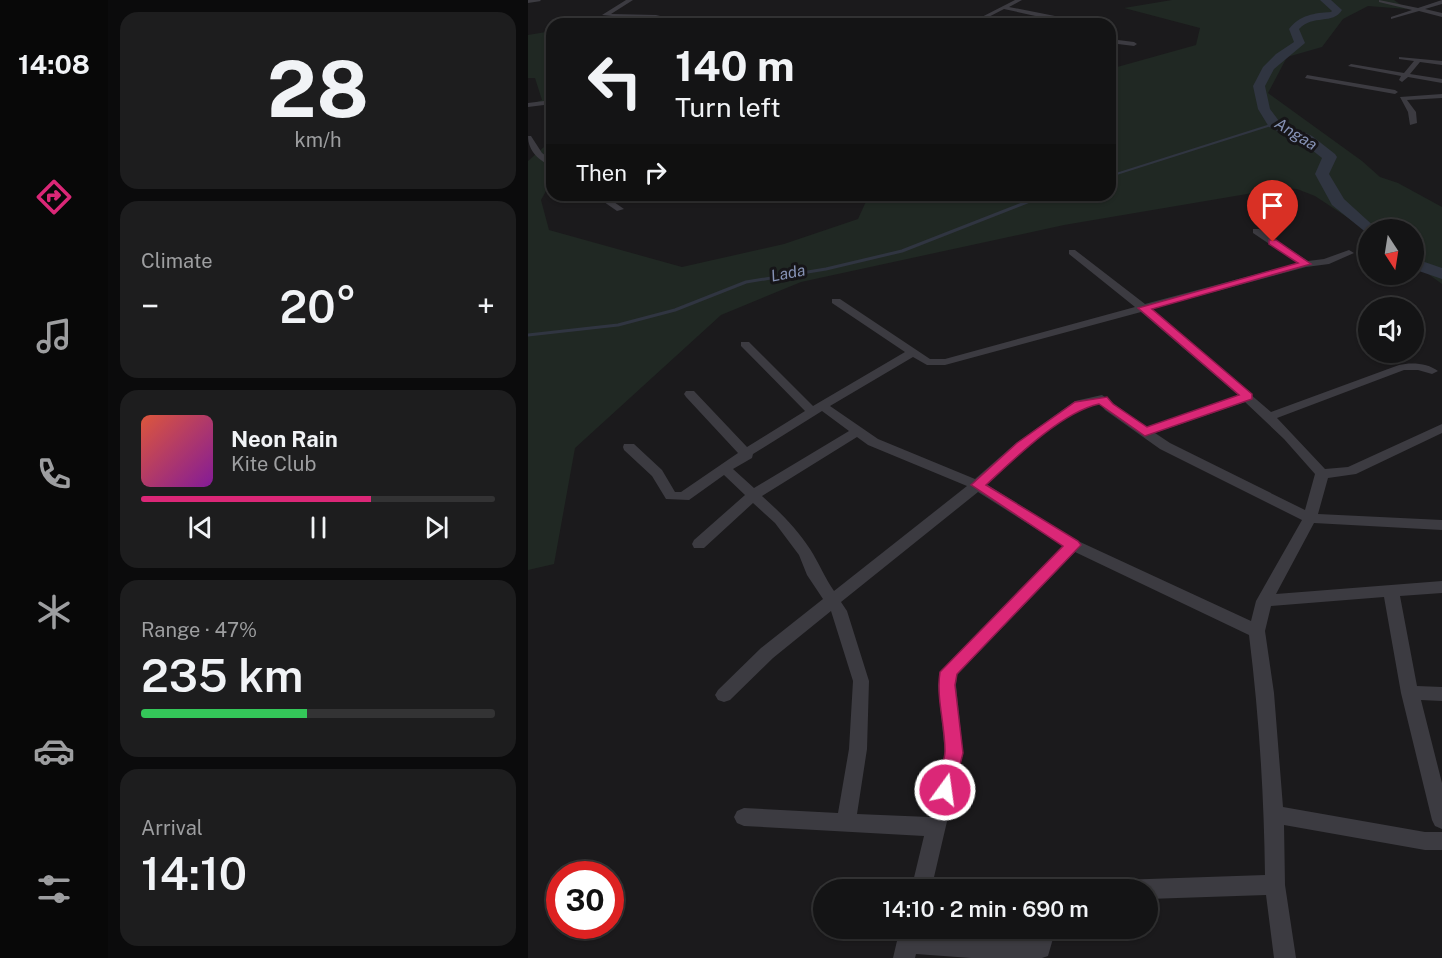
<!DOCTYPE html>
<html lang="en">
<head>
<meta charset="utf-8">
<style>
	body { margin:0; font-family:"Public Sans",sans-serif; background:#1d1d1e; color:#f1f3f6; height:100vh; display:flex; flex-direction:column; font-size:22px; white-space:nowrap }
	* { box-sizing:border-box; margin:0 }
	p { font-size:20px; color:#9d9ea0 }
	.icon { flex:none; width:33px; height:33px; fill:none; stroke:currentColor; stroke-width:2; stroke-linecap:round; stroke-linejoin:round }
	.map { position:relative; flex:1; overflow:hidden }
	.side { display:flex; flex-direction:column; gap:12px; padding:12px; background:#0b0b0c; width:420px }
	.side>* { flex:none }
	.guide { position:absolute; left:18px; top:18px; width:570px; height:183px; border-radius:18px; box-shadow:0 2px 4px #0004,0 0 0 2px #333334; background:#141415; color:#f1f3f6; overflow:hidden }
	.needle { width:39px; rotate:168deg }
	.buttons { position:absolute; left:830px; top:219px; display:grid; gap:12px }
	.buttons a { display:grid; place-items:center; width:66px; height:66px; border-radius:50%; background:#141415; box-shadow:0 2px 4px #0004,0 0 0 2px #333334; font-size:30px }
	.speed { position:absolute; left:18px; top:861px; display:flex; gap:12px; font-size:30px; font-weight:700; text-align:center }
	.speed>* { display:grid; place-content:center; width:78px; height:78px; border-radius:50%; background:#141415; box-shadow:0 2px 4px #0004,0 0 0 2px #333334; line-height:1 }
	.speed .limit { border:9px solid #d22; background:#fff; color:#111 }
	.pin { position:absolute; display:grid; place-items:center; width:51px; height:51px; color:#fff; margin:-62px -26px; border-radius:50% 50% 50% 0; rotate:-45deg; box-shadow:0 0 6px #0007 }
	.pin .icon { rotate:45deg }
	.me { position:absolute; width:66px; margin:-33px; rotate:14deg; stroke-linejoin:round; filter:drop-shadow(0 0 4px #0008) }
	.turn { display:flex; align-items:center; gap:21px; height:126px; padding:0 30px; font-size:27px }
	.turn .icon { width:78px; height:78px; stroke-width:2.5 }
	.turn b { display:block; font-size:42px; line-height:51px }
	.then { display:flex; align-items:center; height:57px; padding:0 30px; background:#0003; gap:12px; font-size:22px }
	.big { font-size:45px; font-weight:600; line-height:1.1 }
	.side .card { flex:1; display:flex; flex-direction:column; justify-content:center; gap:9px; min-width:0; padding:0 21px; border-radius:18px; background:#1d1d1e }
	.side .dial { align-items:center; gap:0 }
	.dial b { font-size:78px; line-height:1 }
	.song { display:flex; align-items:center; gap:18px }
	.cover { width:72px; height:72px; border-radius:9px; background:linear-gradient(135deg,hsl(10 70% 55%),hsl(290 70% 35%)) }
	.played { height:6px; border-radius:3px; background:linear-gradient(90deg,#db2777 65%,#333334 65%) }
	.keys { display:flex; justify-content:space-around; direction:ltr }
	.heat { display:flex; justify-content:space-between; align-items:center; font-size:33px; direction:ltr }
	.charge { height:9px; border-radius:4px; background:linear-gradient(90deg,#34c759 47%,#333334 0) }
	.trip { position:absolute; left:285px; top:879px; width:345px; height:60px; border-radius:30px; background:#141415; box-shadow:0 2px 4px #0004,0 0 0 2px #333334; font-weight:600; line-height:60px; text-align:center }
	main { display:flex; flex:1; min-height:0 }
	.dock { display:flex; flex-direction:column; width:108px; justify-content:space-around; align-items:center; background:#080808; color:#9d9ea0 }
	.dock .icon { width:42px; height:42px }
	.dock .selected { color:#db2777 }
	.dock b { font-size:27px; color:#f1f3f6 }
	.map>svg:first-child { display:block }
</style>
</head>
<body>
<main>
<nav class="dock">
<b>14:08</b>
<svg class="icon selected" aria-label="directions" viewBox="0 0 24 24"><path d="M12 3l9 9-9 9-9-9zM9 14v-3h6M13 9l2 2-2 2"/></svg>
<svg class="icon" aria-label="music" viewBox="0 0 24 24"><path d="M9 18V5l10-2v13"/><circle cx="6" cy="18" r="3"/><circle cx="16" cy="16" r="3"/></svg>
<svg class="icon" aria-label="phone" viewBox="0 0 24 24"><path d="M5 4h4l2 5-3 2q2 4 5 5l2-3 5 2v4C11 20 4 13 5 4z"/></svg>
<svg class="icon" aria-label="climate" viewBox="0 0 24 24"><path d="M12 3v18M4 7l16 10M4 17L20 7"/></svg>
<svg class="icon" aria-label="car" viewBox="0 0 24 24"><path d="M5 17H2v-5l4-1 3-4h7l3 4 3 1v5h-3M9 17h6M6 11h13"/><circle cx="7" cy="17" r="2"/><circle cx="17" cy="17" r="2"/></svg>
<svg class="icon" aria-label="filters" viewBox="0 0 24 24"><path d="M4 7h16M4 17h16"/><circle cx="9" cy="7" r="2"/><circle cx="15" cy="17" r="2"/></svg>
</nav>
<section class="side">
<div class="card dial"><b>28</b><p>km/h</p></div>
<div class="card"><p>Climate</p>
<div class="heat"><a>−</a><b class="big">20°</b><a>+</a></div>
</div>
<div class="card">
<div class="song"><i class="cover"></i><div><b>Neon Rain</b><p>Kite Club</p></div></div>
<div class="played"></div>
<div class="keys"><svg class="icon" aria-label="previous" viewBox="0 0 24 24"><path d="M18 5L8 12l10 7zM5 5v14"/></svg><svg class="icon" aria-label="pause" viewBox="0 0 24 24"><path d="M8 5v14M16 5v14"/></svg><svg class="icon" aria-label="next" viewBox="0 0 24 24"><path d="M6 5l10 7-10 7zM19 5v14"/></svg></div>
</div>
<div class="card"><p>Range · 47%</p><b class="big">235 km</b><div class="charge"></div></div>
<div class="card"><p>Arrival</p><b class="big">14:10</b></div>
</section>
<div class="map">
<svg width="914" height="958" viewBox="0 0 914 958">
	<rect width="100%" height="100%" fill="#1b1a1c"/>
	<path fill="#202823" d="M644 0H866L879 9 840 6 815 19 794 47 759 57 740 93 834 161 852 177 870 183 914 207V284L885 263V230L840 231 787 196 769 189 755 188 536 225 273 282 193 315 47 448 26 564 0 570V161L24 140V180L13 200 21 230 154 267 256 244 330 219 340 197 333 195H582V69L668 45 672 28 596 8Z
		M24 31V101L4 104 14 100 7 78H0V35Z"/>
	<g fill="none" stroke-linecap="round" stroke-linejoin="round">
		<path stroke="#303541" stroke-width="2" d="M582 176 746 124"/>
		<path stroke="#303541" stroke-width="3" d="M0 335 90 325 147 310 218 282 298 269 374 251 517 195"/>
		<path fill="#303541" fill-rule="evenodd" d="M792 0H803L814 10C805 25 785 14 771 29L777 43 746 69 737 86 742 109 751 121 784 136 807 154 809 157 801 174 816 199 850 230H840V234L804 205 787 174 794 158 774 142 741 127 730 109 725 86 735 67 748 54 766 42 761 29C772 15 786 13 803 12L804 11Z
			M885 258 914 268V279L885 269Z"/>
		<path fill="#3c3b41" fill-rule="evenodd" d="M0 0H12L13 1 0 3Z
			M98 0H105L83 14 128 15 165 24 74 15Z
			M487 0H494L481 7 527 16 544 24 476 9 447 24H440Z
			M851 0 890 8 914 0V4L897 9 914 13V17L891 11 863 19V17L884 10 851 2Z
			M582 39 606 42 609 44 606 46 582 43Z
			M871 57 914 61V65L892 62 882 74 914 79V83L880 77 874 82 871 80 873 76 820 66 823 64 876 73 886 61 871 59Z
			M779 75 867 90 870 92 867 94 777 78Z
			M914 94V98L879 100 888 112 889 123 882 125 880 112 872 97Z
			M24 100V104L0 107V103Z
			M0 136H3L14 153 24 160V166C11 161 0 151 0 136Z
			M66 195H76L96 209 89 211Z
			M163 195H171L173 199 166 201Z
			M725 229H731L780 261 796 259 821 250 826 253 801 264 778 267 623 309 743 412 871 365C883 362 900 363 910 371L904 374 890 370H876L749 418 797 469 820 467 914 424V433L828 474 800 478 790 514 914 520V530L786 523 748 594 914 581V593L872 596 889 686 914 687V701L893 700 914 783V829L907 826 904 820 873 693 856 597 743 606 737 631 746 693 755 807 897 832H914V850H897L756 825 757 885 768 958H746L738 895 620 899V890H582L585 883 592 880 737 875C736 795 731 715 721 635L547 552 429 675 428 685 435 753 403 890H383L396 836 216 826 209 823 206 817 209 811 216 808 310 813 321 749 325 681 303 611 245 658 202 700 196 702 190 700 187 695 190 690 233 648 295 599 279 575 271 555 247 523 225 503 176 548H166L164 544 166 540 217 495 196 475 161 500 138 499 124 476 96 450 95 447 96 444H106L134 470 147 492H153L210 453 158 397 156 394 158 391H166L219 447 277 411 213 346V342H221L285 406 377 352 304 303V299H312L402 359H417L607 307 541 254V250H547L617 304 770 263 725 233ZM613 312 711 396 618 427 574 395 547 401 488 443 447 479 350 439 302 406 385 357 399 365H417ZM717 402 756 439 787 474 777 510 642 443 627 433ZM571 403 577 410 632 449 774 520 728 601 723 621 550 541 458 484C487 459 534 411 571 403ZM294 411 321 431 226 488 205 469 224 458 225 454ZM329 437 340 445 439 486 306 591C297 578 291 563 282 549 269 529 252 512 234 496ZM450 492 535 546 413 672 410 685 417 753 401 817 329 814 339 749 341 681 319 611 313 602Z
			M372 928H393L392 933 500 940 504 939 507 928H528L520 956 514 958H443L388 954 387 958H365Z"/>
	</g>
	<path fill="#db2777" stroke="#8e194d" stroke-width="1.5" d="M741 240H748L783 264 624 309 724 394V399L617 436 571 404C534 412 487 458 458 485L550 541 553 545 429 674 427 685 435 753 424 796 417 799 410 796C404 782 417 766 417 751 417 724 408 698 412 672L535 546 443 485 489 443 547 402 579 397 585 404 619 427 711 395 610 308 770 263 741 244Z"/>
	<g text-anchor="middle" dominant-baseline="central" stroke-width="6" stroke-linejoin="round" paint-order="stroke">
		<g font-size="16" font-style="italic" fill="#8692b5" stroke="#161518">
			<text transform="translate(768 134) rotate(32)">Angaa</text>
			<text transform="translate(260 273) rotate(-11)">Lada</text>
		</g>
	</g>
</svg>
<div class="buttons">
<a><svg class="needle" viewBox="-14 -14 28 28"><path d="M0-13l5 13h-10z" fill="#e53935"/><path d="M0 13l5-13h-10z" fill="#9d9ea0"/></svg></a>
<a><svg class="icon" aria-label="sound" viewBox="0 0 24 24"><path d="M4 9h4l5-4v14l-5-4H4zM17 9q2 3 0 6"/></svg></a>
</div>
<div class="speed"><div class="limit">30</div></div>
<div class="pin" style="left:745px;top:242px;background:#d93025"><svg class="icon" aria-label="arrive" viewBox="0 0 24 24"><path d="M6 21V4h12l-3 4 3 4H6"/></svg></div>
<svg class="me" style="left:417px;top:790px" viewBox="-20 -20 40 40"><circle r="17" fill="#db2777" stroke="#fff" stroke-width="3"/><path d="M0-11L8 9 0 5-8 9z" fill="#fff"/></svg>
<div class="trip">14:10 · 2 min · 690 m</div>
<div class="guide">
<div class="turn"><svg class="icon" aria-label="left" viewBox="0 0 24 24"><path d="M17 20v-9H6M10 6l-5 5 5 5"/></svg><div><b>140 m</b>Turn left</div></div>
<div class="then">Then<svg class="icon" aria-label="right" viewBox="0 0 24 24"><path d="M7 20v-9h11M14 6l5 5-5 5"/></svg></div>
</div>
</div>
</main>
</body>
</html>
